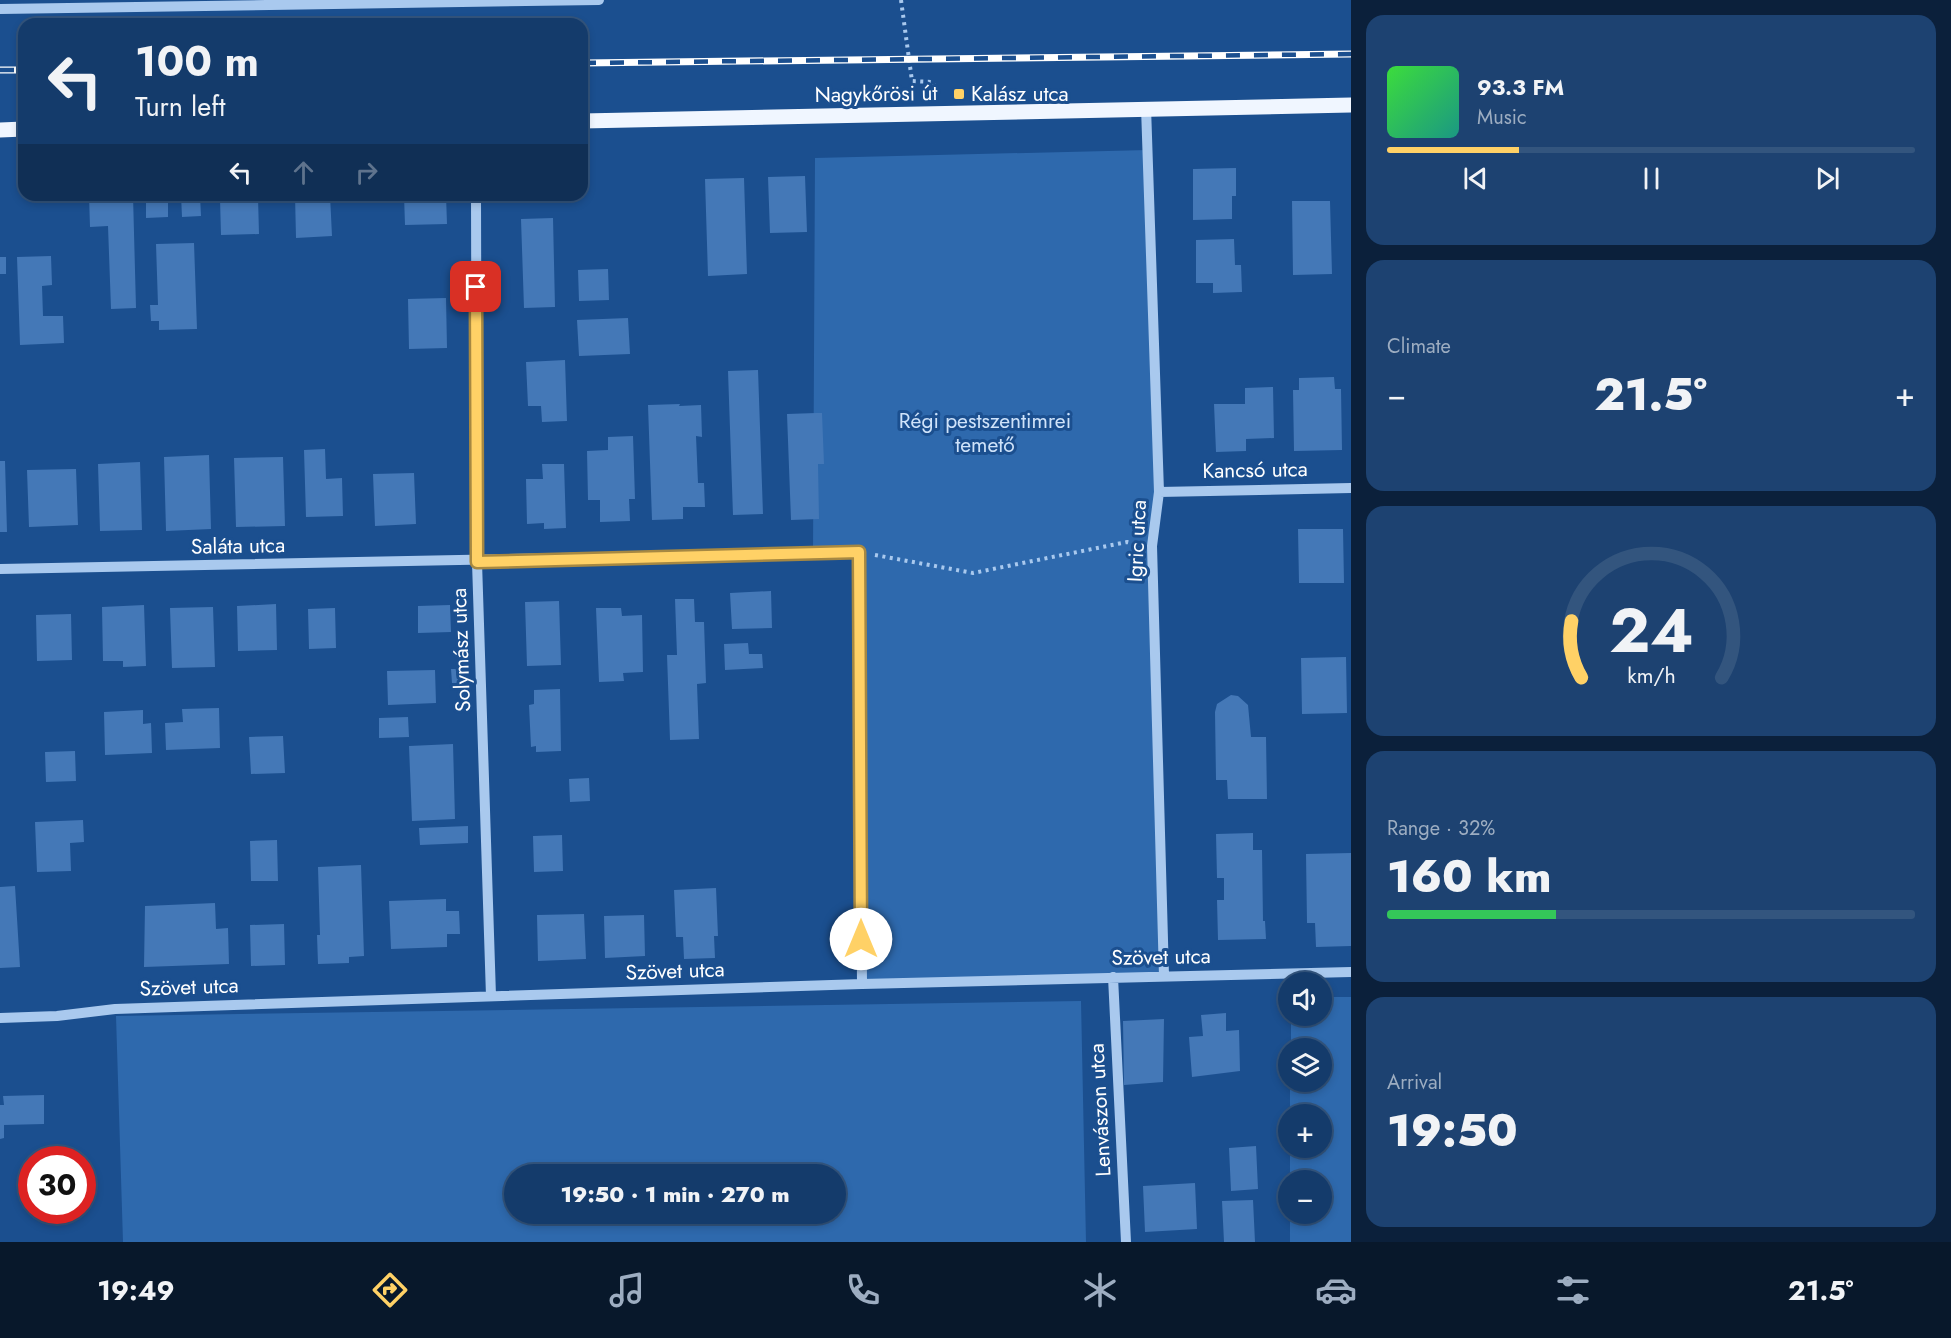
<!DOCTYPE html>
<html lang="en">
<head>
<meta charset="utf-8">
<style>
	body { margin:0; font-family:Jost,sans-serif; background:#1d4271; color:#f1f3f6; height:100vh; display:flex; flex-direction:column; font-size:22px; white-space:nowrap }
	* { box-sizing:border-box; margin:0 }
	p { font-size:20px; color:#9dadc1 }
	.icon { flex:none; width:33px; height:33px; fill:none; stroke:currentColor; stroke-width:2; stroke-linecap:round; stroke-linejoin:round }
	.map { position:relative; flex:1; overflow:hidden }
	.sheet { display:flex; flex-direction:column; gap:15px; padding:15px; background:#0b203b; width:600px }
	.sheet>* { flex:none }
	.guide { position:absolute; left:18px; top:18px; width:570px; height:183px; border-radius:18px; box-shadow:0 3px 9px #0003,0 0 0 2px #33557e; background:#143b6b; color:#f1f3f6; overflow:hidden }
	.controls { position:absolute; left:1278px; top:972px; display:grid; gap:12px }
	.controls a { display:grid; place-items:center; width:54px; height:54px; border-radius:50%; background:#143b6b; box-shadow:0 3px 9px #0003,0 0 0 2px #33557e; font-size:30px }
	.speed { position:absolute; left:18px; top:1146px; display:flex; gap:12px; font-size:30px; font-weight:700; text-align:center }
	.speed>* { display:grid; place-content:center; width:78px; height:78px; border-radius:50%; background:#143b6b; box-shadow:0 3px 9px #0003,0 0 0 2px #33557e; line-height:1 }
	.speed .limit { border:9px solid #d22; background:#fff; color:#111 }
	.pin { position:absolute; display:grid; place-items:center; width:51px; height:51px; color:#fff; margin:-26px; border-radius:12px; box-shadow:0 3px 9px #0006 }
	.me { position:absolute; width:66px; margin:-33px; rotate:0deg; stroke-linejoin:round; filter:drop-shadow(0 0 4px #0008) }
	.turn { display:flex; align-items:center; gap:21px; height:126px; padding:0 18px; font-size:27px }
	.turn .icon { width:78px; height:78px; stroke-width:2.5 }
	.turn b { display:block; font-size:42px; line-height:51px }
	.lanes { display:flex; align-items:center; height:57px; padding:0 18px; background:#0003; justify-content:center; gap:30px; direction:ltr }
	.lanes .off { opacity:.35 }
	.big { font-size:45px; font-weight:800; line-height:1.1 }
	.sheet .card { flex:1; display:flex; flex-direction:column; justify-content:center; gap:9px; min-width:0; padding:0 21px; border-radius:18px; background:#1d4271 }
	.sheet .dial { align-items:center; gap:0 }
	.dial svg { height:156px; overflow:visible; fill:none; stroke:#33557e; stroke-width:7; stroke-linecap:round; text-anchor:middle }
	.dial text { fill:#f1f3f6; stroke:none }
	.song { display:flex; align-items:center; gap:18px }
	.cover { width:72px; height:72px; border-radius:9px; background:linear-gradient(135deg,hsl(120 70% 55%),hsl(170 70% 35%)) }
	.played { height:6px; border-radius:3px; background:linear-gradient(90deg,#ffd166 25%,#33557e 25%) }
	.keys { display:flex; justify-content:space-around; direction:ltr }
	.heat { display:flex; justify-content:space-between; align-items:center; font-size:33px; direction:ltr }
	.charge { height:9px; border-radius:4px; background:linear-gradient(90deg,#34c759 32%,#33557e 0) }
	.trip { position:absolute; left:504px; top:1164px; width:342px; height:60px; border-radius:30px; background:#143b6b; box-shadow:0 3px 9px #0003,0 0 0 2px #33557e; font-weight:800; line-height:60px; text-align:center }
	.tabs { display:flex; height:96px; justify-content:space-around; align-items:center; background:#08182b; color:#9dadc1 }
	.tabs .icon { width:42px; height:42px }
	.tabs .active { color:#ffd166 }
	.tabs b { font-size:27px; color:#f1f3f6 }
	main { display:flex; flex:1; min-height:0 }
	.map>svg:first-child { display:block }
</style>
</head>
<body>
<main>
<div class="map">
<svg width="1351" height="1242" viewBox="0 0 1351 1242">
	<rect width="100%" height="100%" fill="#1b4f8f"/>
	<path fill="#2e69ad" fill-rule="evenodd" d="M1148 150 1159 492 1152 546 1164 976 862 984 859 553 813 554 815 158Z
		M1322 997H1351V1242H1290V1214H1322V1180H1290V1148H1322V1114H1290V1082H1322V1048H1291V1016H1322Z
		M1081 1001 1086 1242H123L116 1016ZM514 1174H836V1214H514Z"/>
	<path fill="#4478b7" d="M1236 168V196H1232V219L1193 220V169Z
		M805 176 807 232 770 233 768 177Z
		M744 178 747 274 708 276 705 179Z
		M89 195H133L136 308 111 309 108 226 90 227Z
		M146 195H168V217L146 218Z
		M181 195H200L201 216 182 217Z
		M295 195H330L332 236 296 238Z
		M404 195H446L447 224 405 225Z
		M258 197 259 234 221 235 220 199Z
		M1292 201H1330L1332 274 1293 275Z
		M553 218 555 307 524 308 521 219Z
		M1234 239 1235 265H1241L1242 292 1213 293V283H1196V240Z
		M194 243 197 329 159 330V321H151L150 305H158L156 244Z
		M51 256 52 285 42 286 43 316H63L64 343 20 345 17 257Z
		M0 257H6V274H0Z
		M608 269 609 300 579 301 578 270Z
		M446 298 447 348 409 349 408 299Z
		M628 318 630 354 579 356 577 320Z
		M565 360 567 421 542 422 541 406H528L526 362Z
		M758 370 763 514 733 515 728 371Z
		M1334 377 1335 389H1341L1342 450 1294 451 1293 390H1299V378Z
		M1273 387 1274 438 1246 439V451L1216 452 1214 404H1245V388Z
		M680 404 679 406 701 405 702 437 696 436 698 483H704L705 507H683V519L652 520 648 405Z
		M816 413H822L824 464H818L819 519 791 520 787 414Z
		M633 436 635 499H629L630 521 600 522V500H588L587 451 608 450V437Z
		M325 449 326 479 342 478 343 516 306 517 304 450Z
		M209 455 211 529 166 531 164 457Z
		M283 457 285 526 236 527 234 458Z
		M0 461H5L7 532H0Z
		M140 462 142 530 100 531 98 464Z
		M542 464H564L566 528 544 529V523L527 524 526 479H543Z
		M76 469 78 525 29 527 27 470Z
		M414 473 416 524 375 526 373 474Z
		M1298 529H1343L1344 583H1299Z
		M771 591 772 628 732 629 730 593Z
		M675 599H694L695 622H704L706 683 697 684 699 739 670 740 667 655H677Z
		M559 601 561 665 527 666 525 602Z
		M276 604 277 650 238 651 237 606Z
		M144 605 146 666 123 667V661H103L102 607Z
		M450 605 451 632 418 633V606Z
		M213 607 215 667 172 668 170 608Z
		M335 608 336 648 309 649 308 609Z
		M596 608H621L622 616 642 615 643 672 623 673 624 681 599 682Z
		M71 614 72 660 37 661 36 615Z
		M748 643 749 654H762L763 668 725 670 724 644Z
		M1346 657 1347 713 1302 714 1301 658Z
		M451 669H469V683H452Z
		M435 670 436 703 388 705 387 671Z
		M560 689 561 751 536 752V746L531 747 529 705 534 704V690Z
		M1231 695 1238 696 1248 705 1251 737H1266L1267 799H1228L1227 780H1216L1215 712 1217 704Z
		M219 708 220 748 166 750 165 723 183 722 182 709Z
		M143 710V724L151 723 152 753 105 755 104 712Z
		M408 717 409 737 379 738V718Z
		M283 736 285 773 251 774 249 737Z
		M453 744 455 819 412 821 409 746Z
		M75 751 76 781 46 782 45 752Z
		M589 778 590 801 570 802 569 779Z
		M83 820 84 842 70 843 71 871 37 872 35 822Z
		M468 826V843L420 845 419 828Z
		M1253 833V850H1262L1263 921H1265L1266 939 1218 940 1217 900H1224V878H1217L1216 834Z
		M562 835 563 871 534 872 533 836Z
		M277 840 278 881H251L250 841Z
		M1351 853V946L1316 947 1315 923H1307L1306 854Z
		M361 865 364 956 349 957V963L318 964 317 935H320L318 867Z
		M15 886 20 967 0 968V887Z
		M716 888 718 936H714L715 958 684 959 683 937H676L674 890Z
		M446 899V911H459L460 934H447V947L391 949 389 901Z
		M215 903 216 929 228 928 229 964 144 967 145 906Z
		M584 914 586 959 538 961 537 915Z
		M644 915 645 956 605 958 604 916Z
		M284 924 285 965 251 966 250 925Z
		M1226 1013V1031L1239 1030 1240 1071 1192 1077 1189 1037 1203 1036 1201 1015Z
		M1164 1019 1163 1082 1124 1085 1123 1021Z
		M44 1095V1124L4 1125V1138L0 1139V1105H4L3 1096Z
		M1256 1146 1258 1189 1231 1191 1229 1148Z
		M1195 1183 1197 1229 1145 1232 1143 1186Z
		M1253 1200 1255 1242H1224L1222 1201Z"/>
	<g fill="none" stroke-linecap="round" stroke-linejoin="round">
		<path stroke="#a9c9ee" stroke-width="4" stroke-dasharray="3 4.5" stroke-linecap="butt" d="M901 0 912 81 933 82 936 94
			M875 555 973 573 1127 542 1135 544"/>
		<path stroke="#a9c9ee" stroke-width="10" d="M0 9 599 0
			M1146 107 1159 492 1152 546 1164 976
			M476 195 477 562 491 996
			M1159 492 1351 488
			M0 569 859 552 862 984
			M1113 977 1126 1242
			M0 1018 57 1016 115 1009 862 984 1351 972"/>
		<path stroke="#f0f6ff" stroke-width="15" d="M582 121 1351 105
			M0 130 24 129"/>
		<g stroke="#fff" stroke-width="7">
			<path id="rail" d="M582 63 1351 54
				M0 70H24"/>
		</g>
		<use href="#rail" stroke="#1b4f8f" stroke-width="4.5" stroke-dasharray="14" stroke-linecap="butt"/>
	</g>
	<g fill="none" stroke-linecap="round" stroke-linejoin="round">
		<g stroke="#a68842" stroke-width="15">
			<path id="route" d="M476 287 477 562 859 552 861 939"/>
		</g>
		<use href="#route" stroke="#ffd166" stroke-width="10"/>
	</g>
	<rect fill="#ffd166" stroke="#1b4f8f" stroke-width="2" x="953" y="88" width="12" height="12" rx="3"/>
	<g text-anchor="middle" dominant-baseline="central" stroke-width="6" stroke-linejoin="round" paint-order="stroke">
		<g font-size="21" fill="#fff" stroke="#1b4f8f">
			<text transform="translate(876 94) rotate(-1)">Nagykőrösi út</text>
			<text transform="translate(1255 470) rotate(-1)">Kancsó utca</text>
			<text transform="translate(1137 541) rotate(-87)">Igric utca</text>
			<text transform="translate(238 546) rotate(-1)">Saláta utca</text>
			<text transform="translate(461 650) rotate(-92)">Solymász utca</text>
			<text transform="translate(1161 957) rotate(-1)">Szövet utca</text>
			<text transform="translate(675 971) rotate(-2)">Szövet utca</text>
			<text transform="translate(189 987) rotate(-2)">Szövet utca</text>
			<text transform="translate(1100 1110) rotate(-93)">Lenvászon utca</text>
		</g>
		<g font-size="21" fill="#fff" stroke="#1b4f8f" text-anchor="start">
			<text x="971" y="94">Kalász utca</text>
		</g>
		<g font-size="21" fill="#cfe3fa" stroke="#1b4f8f">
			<text x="985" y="421">Régi pestszentimrei<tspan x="985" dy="24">temető</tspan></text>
		</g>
	</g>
</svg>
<div class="controls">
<a><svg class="icon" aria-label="sound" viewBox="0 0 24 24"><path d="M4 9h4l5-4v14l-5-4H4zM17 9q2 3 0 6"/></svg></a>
<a><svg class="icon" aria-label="layers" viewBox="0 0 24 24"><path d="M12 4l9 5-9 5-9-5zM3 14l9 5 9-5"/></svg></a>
<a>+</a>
<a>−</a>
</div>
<div class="speed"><div class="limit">30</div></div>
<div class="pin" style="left:476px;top:287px;background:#d93025"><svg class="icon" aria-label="arrive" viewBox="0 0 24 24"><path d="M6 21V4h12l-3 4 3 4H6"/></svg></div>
<svg class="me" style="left:861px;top:939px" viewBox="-20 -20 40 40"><circle r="19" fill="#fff"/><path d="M0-13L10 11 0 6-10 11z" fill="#ffd166"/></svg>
<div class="trip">19:50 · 1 min · 270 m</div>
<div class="guide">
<div class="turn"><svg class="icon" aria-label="left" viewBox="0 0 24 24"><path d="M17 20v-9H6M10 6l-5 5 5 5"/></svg><div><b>100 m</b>Turn left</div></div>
<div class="lanes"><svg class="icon" aria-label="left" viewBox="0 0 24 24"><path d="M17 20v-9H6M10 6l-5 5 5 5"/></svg><svg class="icon off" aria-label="ahead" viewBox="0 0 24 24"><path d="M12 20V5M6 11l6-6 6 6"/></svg><svg class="icon off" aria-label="right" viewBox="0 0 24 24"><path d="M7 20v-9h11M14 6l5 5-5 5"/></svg></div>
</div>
</div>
<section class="sheet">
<div class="card">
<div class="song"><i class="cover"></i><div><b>93.3 FM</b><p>Music</p></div></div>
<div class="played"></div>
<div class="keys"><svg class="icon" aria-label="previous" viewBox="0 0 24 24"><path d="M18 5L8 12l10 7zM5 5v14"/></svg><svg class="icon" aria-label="pause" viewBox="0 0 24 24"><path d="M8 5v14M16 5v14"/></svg><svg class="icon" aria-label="next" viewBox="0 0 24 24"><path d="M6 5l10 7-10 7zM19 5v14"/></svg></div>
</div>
<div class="card"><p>Climate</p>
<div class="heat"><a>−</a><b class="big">21.5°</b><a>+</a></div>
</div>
<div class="card dial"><svg viewBox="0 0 100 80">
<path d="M14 69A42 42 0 1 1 86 69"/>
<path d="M14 69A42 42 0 0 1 9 40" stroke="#ffd166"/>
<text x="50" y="56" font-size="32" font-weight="700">24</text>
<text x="50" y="72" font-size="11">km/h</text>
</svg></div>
<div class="card"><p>Range · 32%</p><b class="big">160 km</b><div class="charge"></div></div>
<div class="card"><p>Arrival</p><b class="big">19:50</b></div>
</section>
</main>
<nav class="tabs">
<b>19:49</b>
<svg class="icon active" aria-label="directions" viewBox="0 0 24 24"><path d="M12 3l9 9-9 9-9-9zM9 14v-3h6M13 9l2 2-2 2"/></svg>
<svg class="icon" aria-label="music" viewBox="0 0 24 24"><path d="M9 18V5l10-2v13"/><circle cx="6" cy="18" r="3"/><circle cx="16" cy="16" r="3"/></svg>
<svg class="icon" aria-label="phone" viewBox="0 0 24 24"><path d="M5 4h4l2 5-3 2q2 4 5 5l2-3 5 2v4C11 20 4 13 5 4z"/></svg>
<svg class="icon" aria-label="climate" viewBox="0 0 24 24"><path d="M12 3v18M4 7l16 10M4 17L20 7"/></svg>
<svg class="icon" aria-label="car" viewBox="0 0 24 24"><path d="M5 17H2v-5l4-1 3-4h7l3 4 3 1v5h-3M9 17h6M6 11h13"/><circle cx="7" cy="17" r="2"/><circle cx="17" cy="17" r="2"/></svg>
<svg class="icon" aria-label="filters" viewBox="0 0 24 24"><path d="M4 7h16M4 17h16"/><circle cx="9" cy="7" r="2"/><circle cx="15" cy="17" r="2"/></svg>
<b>21.5°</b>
</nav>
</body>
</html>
